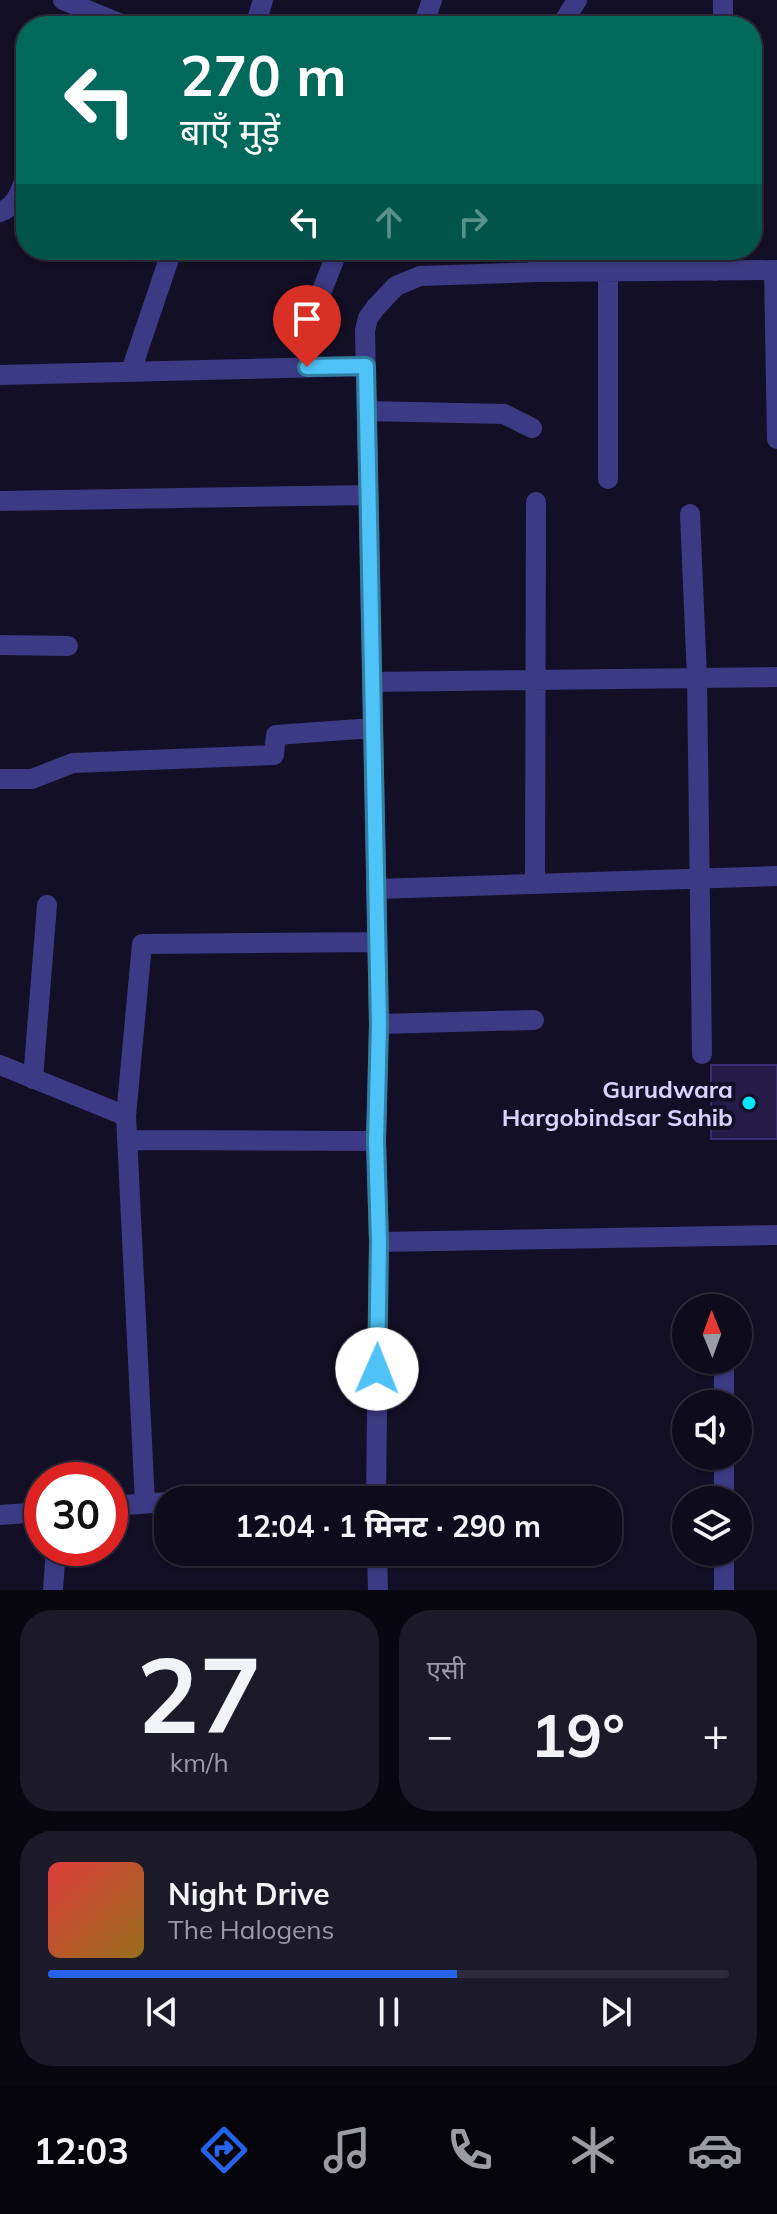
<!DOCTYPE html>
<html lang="hi">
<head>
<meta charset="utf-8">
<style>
	body { margin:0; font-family:Mulish,"Noto Sans Devanagari",sans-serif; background:#1c1929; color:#f1f3f6; height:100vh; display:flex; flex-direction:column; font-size:30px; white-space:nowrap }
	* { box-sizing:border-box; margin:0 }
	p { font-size:26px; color:#9b9ba3 }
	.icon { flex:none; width:44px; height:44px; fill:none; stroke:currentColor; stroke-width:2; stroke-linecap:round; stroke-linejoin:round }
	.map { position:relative; height:1590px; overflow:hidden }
	.drawer { display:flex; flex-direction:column; gap:20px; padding:20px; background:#08060f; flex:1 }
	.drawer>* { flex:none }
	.guide { position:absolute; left:16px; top:16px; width:746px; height:244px; border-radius:32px; box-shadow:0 2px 6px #0004,0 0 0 2px #2e2b3b; background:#00695c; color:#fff; overflow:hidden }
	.needle { width:52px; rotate:359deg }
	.controls { position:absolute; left:672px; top:1294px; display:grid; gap:16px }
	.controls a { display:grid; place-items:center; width:80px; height:80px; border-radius:50%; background:#0e0b1c; box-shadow:0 2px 6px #0004,0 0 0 2px #2e2b3b; font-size:40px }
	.speed { position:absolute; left:24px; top:1462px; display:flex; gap:16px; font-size:40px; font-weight:700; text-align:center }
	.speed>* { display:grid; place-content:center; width:104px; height:104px; border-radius:50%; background:#0e0b1c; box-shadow:0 2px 6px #0004,0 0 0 2px #2e2b3b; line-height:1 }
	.speed .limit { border:12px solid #d22; background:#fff; color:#111 }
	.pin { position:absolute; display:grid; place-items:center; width:68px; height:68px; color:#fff; margin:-82px -34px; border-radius:50% 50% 50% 0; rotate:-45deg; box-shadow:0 0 8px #0007 }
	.pin .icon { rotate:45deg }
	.me { position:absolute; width:88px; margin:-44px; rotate:1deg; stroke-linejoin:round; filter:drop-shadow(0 0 6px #0008) }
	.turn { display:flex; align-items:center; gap:28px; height:168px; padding:0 32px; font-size:36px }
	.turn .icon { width:104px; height:104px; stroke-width:2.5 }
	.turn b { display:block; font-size:56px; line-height:68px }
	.lanes { display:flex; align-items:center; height:76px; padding:0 32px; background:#0003; justify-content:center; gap:40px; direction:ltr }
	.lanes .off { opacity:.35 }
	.big { font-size:60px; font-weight:700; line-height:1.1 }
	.drawer .widget { flex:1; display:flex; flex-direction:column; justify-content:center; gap:12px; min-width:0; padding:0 28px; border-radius:32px; background:#1c1929 }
	.drawer .dial { align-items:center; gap:0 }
	.dial b { font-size:104px; line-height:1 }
	.song { display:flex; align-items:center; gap:24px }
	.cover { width:96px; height:96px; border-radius:12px; background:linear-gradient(135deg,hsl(0 70% 55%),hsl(40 70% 35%)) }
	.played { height:8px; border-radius:4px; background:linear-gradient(90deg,#2563eb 60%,#2e2b3b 60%) }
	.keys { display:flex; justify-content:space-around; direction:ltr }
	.heat { display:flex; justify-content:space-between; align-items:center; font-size:44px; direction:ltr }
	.drawer .tiles { flex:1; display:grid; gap:20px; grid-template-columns:1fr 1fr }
	.widget:last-child { grid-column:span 2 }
	.trip { position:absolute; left:154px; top:1486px; width:468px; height:80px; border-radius:32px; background:#0e0b1c; box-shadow:0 2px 6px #0004,0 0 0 2px #2e2b3b; font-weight:700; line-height:80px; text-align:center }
	.menu { display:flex; height:128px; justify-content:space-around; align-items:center; background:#06040b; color:#9b9ba3 }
	.menu .icon { width:56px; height:56px }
	.menu .active { color:#2563eb }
	.menu b { font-size:36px; color:#f1f3f6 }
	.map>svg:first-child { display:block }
</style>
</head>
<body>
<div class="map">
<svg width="777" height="1590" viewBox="0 0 777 1590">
	<rect width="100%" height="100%" fill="#130f26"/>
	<path fill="#241b47" stroke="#3b2d73" stroke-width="2" d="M711 1065H777V1139H711Z"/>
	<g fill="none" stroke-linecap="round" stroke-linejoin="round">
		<path stroke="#3d3a85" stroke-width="20" d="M63 0 126 26
			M255 26 263 0
			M423 26 432 0
			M561 26 577 0
			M723 26V0
			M0 212C17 206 20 191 26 176
			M774 270 777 439
			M608 271V479
			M715 271 716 250
			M538 272 539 250
			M321 293 338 250
			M131 371 172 250
			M0 375 366 366
			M367 411 504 414 532 428
			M0 501 368 495
			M690 514 697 678 702 1054
			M0 645 68 646
			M372 682 777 677
			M0 779H32L73 763 274 755 276 735 373 728
			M535 884 536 502
			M376 889 777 876
			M379 1024 534 1020
			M0 1065 126 1116 145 1503
			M33 1079 47 905
			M126 1116 142 944 377 942
			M128 1140 376 1141
			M379 1242 777 1235
			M724 1404V1360
			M247 1500 375 1496
			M376 1500 379 1242 376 1141 379 1024 365 330 368 318 376 307 396 286 420 276 538 272 777 270
			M724 1500V1456
			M110 1506 168 1502
			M0 1515 42 1512
			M377 1552 378 1590
			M53 1590 56 1548
			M724 1590V1552"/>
	</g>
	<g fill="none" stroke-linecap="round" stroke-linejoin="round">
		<g stroke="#337fa1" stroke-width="20">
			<path id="route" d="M307 367 366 366 379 1024 376 1141 379 1242 377 1369"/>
		</g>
		<use href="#route" stroke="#4fc3f7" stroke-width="14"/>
	</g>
	<circle fill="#00e5ff" stroke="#130f26" stroke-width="3" cx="749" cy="1103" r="8"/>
	<g text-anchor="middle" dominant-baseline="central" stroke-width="8" stroke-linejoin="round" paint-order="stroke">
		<g font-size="24" font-weight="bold" fill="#d9d4ff" stroke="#130f26" text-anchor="end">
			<text x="733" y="1089">Gurudwara<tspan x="733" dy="28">Hargobindsar Sahib</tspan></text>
		</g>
	</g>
</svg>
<div class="controls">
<a><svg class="needle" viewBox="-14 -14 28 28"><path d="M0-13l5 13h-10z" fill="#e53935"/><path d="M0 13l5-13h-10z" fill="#9b9ba3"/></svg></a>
<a><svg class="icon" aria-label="sound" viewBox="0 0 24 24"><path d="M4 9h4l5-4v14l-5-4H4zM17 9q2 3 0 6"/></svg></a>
<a><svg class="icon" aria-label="layers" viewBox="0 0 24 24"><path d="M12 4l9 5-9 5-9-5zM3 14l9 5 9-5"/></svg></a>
</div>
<div class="speed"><div class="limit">30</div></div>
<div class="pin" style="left:307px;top:367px;background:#d93025"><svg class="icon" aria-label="arrive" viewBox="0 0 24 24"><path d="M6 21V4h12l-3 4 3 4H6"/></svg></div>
<svg class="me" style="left:377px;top:1369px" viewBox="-20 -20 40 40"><circle r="19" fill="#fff"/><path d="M0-13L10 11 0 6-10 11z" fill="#4fc3f7"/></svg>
<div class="trip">12:04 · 1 मिनट · 290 m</div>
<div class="guide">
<div class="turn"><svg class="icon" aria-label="left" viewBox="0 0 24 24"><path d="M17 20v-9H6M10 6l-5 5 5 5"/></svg><div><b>270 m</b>बाएँ मुड़ें</div></div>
<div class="lanes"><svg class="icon" aria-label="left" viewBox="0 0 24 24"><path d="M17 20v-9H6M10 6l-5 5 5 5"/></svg><svg class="icon off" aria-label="ahead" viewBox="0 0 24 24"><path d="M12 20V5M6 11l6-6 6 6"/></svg><svg class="icon off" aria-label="right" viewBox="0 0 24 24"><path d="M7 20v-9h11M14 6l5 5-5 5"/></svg></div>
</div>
</div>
<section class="drawer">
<div class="tiles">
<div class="widget dial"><b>27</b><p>km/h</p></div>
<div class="widget"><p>एसी</p>
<div class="heat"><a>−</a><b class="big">19°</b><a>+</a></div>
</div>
<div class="widget">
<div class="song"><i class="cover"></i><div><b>Night Drive</b><p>The Halogens</p></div></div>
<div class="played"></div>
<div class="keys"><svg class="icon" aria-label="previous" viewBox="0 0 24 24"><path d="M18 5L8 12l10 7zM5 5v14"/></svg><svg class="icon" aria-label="pause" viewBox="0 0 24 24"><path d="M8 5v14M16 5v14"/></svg><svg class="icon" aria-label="next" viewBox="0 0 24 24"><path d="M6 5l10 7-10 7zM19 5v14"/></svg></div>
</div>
</div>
</section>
<nav class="menu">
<b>12:03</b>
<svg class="icon active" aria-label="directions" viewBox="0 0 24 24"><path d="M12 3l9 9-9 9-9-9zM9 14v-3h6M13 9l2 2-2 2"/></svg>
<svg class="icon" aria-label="music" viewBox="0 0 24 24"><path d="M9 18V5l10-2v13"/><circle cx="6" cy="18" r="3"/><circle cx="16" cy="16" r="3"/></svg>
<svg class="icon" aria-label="phone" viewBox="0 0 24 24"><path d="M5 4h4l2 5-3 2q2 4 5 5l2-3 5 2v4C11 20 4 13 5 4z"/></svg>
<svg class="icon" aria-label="climate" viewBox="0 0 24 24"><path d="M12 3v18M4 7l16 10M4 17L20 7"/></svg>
<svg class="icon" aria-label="car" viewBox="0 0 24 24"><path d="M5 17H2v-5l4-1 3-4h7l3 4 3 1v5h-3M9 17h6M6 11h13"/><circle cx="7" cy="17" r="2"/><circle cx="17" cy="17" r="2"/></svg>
</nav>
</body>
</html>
